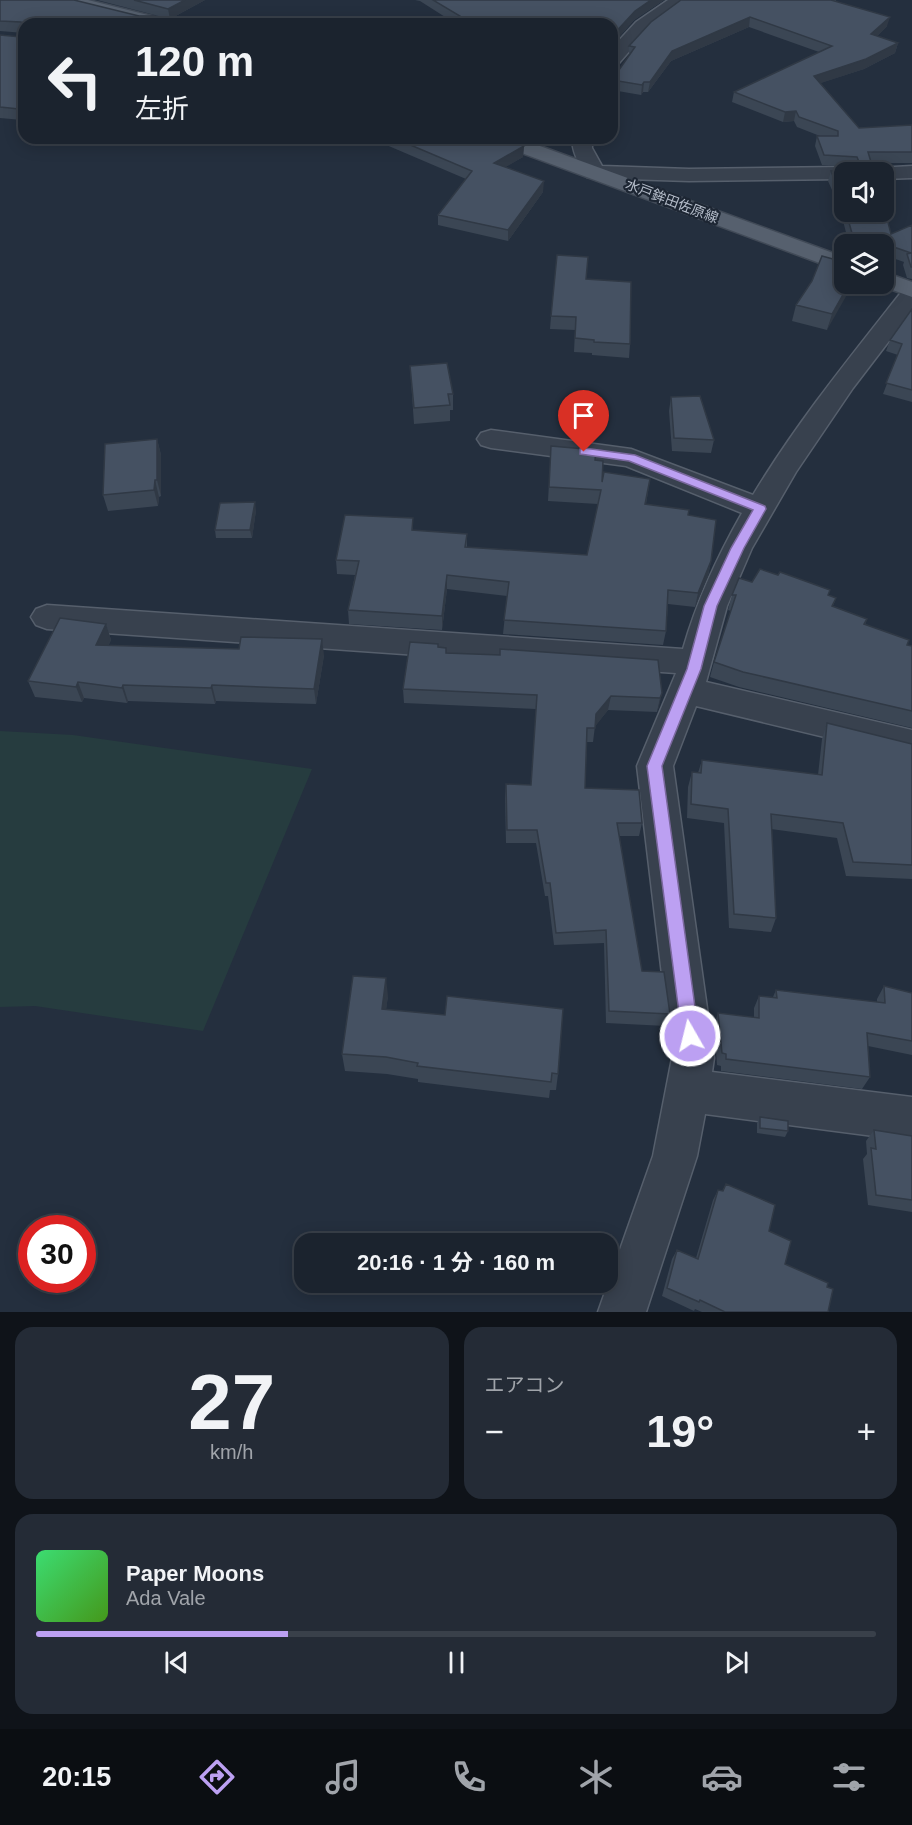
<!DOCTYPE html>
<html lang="ja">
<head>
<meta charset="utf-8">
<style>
	body { margin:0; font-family:Helvetica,"Noto Sans JP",sans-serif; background:#242b36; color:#f1f3f6; height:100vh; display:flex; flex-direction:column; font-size:22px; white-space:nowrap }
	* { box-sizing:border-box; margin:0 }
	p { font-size:20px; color:#a0a4aa }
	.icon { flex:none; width:33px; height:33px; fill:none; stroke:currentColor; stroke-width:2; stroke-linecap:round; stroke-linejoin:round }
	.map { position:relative; height:1312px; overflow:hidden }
	.drawer { display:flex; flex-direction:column; gap:15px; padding:15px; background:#0f1319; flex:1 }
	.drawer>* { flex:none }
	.hud { position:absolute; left:18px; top:18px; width:600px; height:126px; border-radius:18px; box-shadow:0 3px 15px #0003,0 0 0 2px #39404a; background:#1b232e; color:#f1f3f6; overflow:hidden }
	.buttons { position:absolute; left:834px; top:162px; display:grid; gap:12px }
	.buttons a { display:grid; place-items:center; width:60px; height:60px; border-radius:12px; background:#1b232e; box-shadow:0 3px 15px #0003,0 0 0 2px #39404a; font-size:30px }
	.speed { position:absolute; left:18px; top:1215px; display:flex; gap:12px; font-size:30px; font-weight:700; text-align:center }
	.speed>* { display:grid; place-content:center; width:78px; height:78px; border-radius:50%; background:#1b232e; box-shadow:0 3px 15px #0003,0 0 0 2px #39404a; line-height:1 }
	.speed .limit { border:9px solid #d22; background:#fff; color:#111 }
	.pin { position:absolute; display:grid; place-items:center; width:51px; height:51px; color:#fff; margin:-62px -26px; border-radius:50% 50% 50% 0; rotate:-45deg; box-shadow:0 0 6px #0007 }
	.pin .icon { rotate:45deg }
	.me { position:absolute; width:66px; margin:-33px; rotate:352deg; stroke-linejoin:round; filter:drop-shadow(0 0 4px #0008) }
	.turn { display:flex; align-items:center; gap:21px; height:126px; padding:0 18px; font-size:27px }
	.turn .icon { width:78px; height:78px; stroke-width:2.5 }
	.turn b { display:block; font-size:42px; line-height:51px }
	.big { font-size:45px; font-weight:700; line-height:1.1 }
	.drawer .tile { flex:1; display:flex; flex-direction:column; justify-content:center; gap:9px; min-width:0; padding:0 21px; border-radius:18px; background:#242b36 }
	.drawer .dial { align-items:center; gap:0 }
	.dial b { font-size:78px; line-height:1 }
	.song { display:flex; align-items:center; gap:18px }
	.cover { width:72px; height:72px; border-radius:9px; background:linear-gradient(135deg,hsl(140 70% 55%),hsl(100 70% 35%)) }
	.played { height:6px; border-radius:3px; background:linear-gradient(90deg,#bca0f2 30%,#39404a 30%) }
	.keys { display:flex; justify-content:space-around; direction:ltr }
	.heat { display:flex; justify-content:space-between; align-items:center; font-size:33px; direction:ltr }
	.drawer .tiles { flex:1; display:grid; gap:15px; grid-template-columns:1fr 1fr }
	.tile:last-child { grid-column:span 2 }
	.trip { position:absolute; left:294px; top:1233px; width:324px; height:60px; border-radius:18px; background:#1b232e; box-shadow:0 3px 15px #0003,0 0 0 2px #39404a; font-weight:700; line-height:60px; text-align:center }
	.menu { display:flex; height:96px; justify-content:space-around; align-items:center; background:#0b0e12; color:#a0a4aa }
	.menu .icon { width:42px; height:42px }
	.menu .current { color:#bca0f2 }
	.menu b { font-size:27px; color:#f1f3f6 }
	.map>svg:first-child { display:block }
</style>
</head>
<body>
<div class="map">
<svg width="912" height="1312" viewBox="0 0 912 1312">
	<rect width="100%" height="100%" fill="#242f3e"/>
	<path fill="#263c3f" d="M0 731 73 735 312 769 203 1031 35 1006 0 1007Z"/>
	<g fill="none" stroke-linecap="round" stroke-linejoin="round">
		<g stroke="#565f6c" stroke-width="3">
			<path id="minor" d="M668 0H689L648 30 619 63 612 65V48L636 22Z
				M572 138H592V148L602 166 689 169 844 167 852 168 854 172H844V179L689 181 595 178 587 177C579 165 572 152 572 138Z
				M912 166V178L884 179V172H874L876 168Z
				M912 288V311L853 388 796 472 752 548 727 606 706 682 912 730V758L696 706 673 766 714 1058 712 1072 912 1097V1141L705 1114 697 1156 646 1312H598L653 1156 672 1058 637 766 676 673 47 629 36 625 31 617 36 609 47 605 683 649C697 600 717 557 742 513L626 466 491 448 481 445 477 439 481 433 491 430 631 449 753 495C797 422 851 356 903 290Z"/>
		</g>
		<g stroke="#414a57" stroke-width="3">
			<path id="major" d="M58 0H88L168 20 171 24H141L61 4Z
				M489 138H518L844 257V272L492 142Z
				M884 272 912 282V297L876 284H884Z"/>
		</g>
		<use href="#minor" fill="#38414e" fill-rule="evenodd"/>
		<use href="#major" fill="#56606e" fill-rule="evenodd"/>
	</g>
	<path fill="#3b4654" d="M0 0 24 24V118L22 120 0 118V35L21 37 24 35V33L0 31Z
		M97 0H205L170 19Z
		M415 0H664L634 20 612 45V24L453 22 420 1Z
		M681 0H836V1L887 26 877 36 898 43 895 53 864 69 820 83 859 128 912 125V163H871L844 172V212H884L891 234 912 225V279L907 278 903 265 904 262 884 255V244H849L835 190H832L828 181 831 171 847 170 848 167 822 165 815 146 817 136H820L797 127 794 121 783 122 732 102 734 92 819 52 749 27 671 61 648 92H643L641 95 612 90V79L629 56V46Z
		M370 138H501L524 146 523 157 505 167 543 192 508 241 438 225V215L466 179Z
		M586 279 630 344 629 358 592 355V353L574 352 575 330 550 329 551 316Z
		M844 284 827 330 792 321 796 305Z
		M912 309V402L883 394 898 355 886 351 890 340Z
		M410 366 453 394V410H450V421L414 424Z
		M671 397 714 440 711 453 672 451 669 411Z
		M157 439 161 455V496L159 497 158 506 108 511 103 495Z
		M551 446 595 460 602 482 650 479 646 504 688 515 711 561 708 576 695 607 668 604 666 631 663 645 503 634 507 596 447 589 442 630 349 624 348 610 355 575 337 574 336 560 413 518V530L467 534V547L587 555 598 504 548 501Z
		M256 510 252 538H216L215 530Z
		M752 582 828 595 836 598 833 606 867 619 865 625 907 645 912 646V728L739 687 710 677 714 662 731 611 728 610 732 595Z
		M106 624 111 640 108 646 324 655 316 704 216 701 215 704 128 701 127 703 84 698 82 702 35 697 28 681Z
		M438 647 446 653 662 693 657 712 608 710 595 726 593 742H587L585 788 642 823 639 836H619L642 971 670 1014 666 1026 606 1023 604 943 554 945 548 896H545L536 843H506L505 798 506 784 531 785 536 709 404 703 403 689Z
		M827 723 912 744V879L846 876 837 838 771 829 776 918 771 932 729 928 724 823 687 818 688 787 692 772 698 773 702 760 818 775 822 739Z
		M884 986 912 993V1055L868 1046 870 1077 862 1089 721 1071V1066L717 1065 714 1025 718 1013 754 1018V1008L759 996 773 997 776 990 877 1002V999Z
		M388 996 386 1009 558 1074 556 1090H550L549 1098 418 1082V1079L387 1074 345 1071 342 1054Z
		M760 1117 788 1131 785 1137 757 1133V1123Z
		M874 1130 912 1136V1212L868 1205 863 1159 867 1154 866 1141Z
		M726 1184 769 1231 785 1264 827 1287 828 1312H702L695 1309 694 1311 662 1296 672 1259 677 1250 696 1258 713 1200 718 1190 722 1191Z"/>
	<path fill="#303945" d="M185 0H205L170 19 168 9Z
		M651 0H664L634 20 612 45V36L635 11Z
		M156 16 157 24H141Z
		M750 17 749 27 671 61 648 92 650 82 672 51Z
		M890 17 887 26 869 44 871 34Z
		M898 43 895 53 864 69 812 86 814 76Z
		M644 82 643 92 641 95 642 85Z
		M24 104V118L22 120 19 109Z
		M796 111 794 121 783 122 785 112Z
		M524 146 523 157 494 174V163Z
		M544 181 543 192 508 241V230Z
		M849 284H853L827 330 832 314Z
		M157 439 161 455V496L157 480Z
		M155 480 159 497 158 506 154 490Z
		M255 502 256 510 252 538 250 530Z
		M711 561 708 576 695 607 698 593Z
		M447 575V589L442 630V616Z
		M106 624 111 640 101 661 96 645Z
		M322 639 324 655 316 704 314 689Z
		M78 682 84 698 82 702 76 687Z
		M123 685 128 701 127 703 122 688Z
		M212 685 216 701 215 704 211 688Z
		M662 693 659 707 657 712 660 698Z
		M611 696 608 710 594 728 596 714Z
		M386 978 388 996 384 1026 382 1009Z"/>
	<path fill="#455162" stroke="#303945" stroke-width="1.5" d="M0 0H74L139 16H156L141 24H24V104L19 109 0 107V35L21 37 24 35V25L21 22 0 21Z
		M134 0H185L168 9Z
		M433 0H651L635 11 612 36V24H450L460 16Z
		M681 0H831L890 17 871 34 898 43 866 59 814 76 859 128 912 125V152H868L874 172H844V205L837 179H834L831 171 848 170 849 164 859 162 857 157 824 155 817 136H838V131L799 117 796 111 785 112 734 92 832 46 750 17 672 51 650 82H644L642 85 612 80 635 47 629 46 651 22Z
		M394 138H501L524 146 494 163 544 181 508 230 438 215 472 171Z
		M884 207 891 234 912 225V267H911L907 254 911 253 885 244 884 246V244H855L846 212H884Z
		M557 255 588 257 586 279 631 282 630 344 594 342V340L575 338 576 317 551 316Z
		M822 256 844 262V284H849L832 314 796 305 812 281Z
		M912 309V390L886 383 902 344 890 340Z
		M447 363 453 394H448L450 405 414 408 410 366Z
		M700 396 714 440 674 438 671 397Z
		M157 439V480H155L154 490 103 495 105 444Z
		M551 446 596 450 595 460 603 461 602 482 604 472 650 479 645 504 689 510 688 515 716 520 711 561 698 593 668 590 666 631 504 620 509 582 447 575 442 616 348 610 359 561 336 560 345 515 413 518 412 530 467 534 465 547 587 555 601 490 549 487Z
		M255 502 250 530H215L220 503Z
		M760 569 778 575 780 572 830 590 828 595 836 598 832 606 867 619 864 624 909 640 907 645 912 646V711L743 672 714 662 736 595H732L739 578 752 582Z
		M60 618 106 624 96 645 239 649 241 637 322 639 314 689 212 685 211 688 123 685 122 688 78 682 76 687 28 681Z
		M410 642 438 644V647L446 648V653L500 655V649L658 660 662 693 660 698 611 696 596 714 595 728H587L585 788 639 790 642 823H617L642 971 664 972 670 1014 609 1011 606 930 556 933 550 883H546L537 830H507L506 784 531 785 537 695 403 689Z
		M827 723 912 744V865L853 862 843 823 771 814 776 918 734 914 728 809 691 804 692 772 701 773 702 760 822 775Z
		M353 976 386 978 382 1009 445 1015 447 996 563 1009 558 1074 552 1073 551 1082 417 1066 418 1063 386 1057 342 1054Z
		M884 986 912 993V1041L867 1033 870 1077 726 1059V1054L722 1053 718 1013 759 1018V996L777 998 776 990 885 1003Z
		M760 1117 788 1121V1131L760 1128Z
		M874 1130 912 1136V1200L876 1195 871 1148 876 1149Z
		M726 1184 775 1205 769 1231 791 1241 785 1264 828 1283 827 1287 833 1289 828 1312H725L700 1300 699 1302 667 1288 677 1250 698 1259 718 1190 723 1191Z"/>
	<path fill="#bca0f2" stroke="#7a689d" stroke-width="1.5" d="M584 448 635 455 765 506 766 509 744 548 717 606 701 669 662 766 699 1036 696 1042 690 1045 684 1042 682 1036 647 766 687 669 704 606 731 548 753 510 629 461 580 454V449Z"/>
	<g text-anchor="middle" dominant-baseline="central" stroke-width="4.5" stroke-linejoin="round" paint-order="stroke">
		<g font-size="14" fill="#b4bcc9" stroke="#1d2633">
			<text transform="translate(672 201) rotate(21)">水戸鉾田佐原線</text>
		</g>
	</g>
</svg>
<div class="buttons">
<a><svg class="icon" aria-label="sound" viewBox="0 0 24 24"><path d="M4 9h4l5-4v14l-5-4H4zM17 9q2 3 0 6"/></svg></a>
<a><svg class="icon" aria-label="layers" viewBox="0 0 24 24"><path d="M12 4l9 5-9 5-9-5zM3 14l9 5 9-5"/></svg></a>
</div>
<div class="speed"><div class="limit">30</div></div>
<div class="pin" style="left:584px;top:452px;background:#d93025"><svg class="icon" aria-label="arrive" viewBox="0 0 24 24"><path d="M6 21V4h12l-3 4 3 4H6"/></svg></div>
<svg class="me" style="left:690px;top:1036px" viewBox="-20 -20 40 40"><circle r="17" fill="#bca0f2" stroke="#fff" stroke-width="3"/><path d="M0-11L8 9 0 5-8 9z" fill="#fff"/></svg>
<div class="trip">20:16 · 1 分 · 160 m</div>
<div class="hud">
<div class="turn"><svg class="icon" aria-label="left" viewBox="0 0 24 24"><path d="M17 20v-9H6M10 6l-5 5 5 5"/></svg><div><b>120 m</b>左折</div></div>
</div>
</div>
<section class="drawer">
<div class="tiles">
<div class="tile dial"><b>27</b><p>km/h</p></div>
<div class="tile"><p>エアコン</p>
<div class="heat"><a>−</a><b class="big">19°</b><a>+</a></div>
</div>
<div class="tile">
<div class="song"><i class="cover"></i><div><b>Paper Moons</b><p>Ada Vale</p></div></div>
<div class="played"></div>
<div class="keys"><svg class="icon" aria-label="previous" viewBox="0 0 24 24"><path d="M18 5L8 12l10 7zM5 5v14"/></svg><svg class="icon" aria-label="pause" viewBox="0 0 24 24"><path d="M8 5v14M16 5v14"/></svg><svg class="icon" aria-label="next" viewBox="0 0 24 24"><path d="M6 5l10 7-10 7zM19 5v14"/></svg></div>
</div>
</div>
</section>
<nav class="menu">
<b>20:15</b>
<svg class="icon current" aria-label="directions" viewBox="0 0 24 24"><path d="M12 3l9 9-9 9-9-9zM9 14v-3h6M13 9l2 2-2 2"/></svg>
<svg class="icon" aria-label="music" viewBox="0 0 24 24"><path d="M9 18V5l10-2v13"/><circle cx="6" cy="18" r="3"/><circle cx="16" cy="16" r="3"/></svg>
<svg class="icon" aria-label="phone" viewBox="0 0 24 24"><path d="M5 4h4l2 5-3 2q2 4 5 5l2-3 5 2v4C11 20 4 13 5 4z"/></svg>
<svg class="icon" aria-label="climate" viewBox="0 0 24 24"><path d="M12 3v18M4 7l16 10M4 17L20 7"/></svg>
<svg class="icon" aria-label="car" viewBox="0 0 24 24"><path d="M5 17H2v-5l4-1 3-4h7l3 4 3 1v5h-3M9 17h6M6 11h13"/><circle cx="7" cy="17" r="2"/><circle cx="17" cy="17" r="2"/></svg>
<svg class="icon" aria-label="filters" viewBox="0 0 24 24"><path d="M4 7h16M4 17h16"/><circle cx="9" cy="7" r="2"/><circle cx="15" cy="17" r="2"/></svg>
</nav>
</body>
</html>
